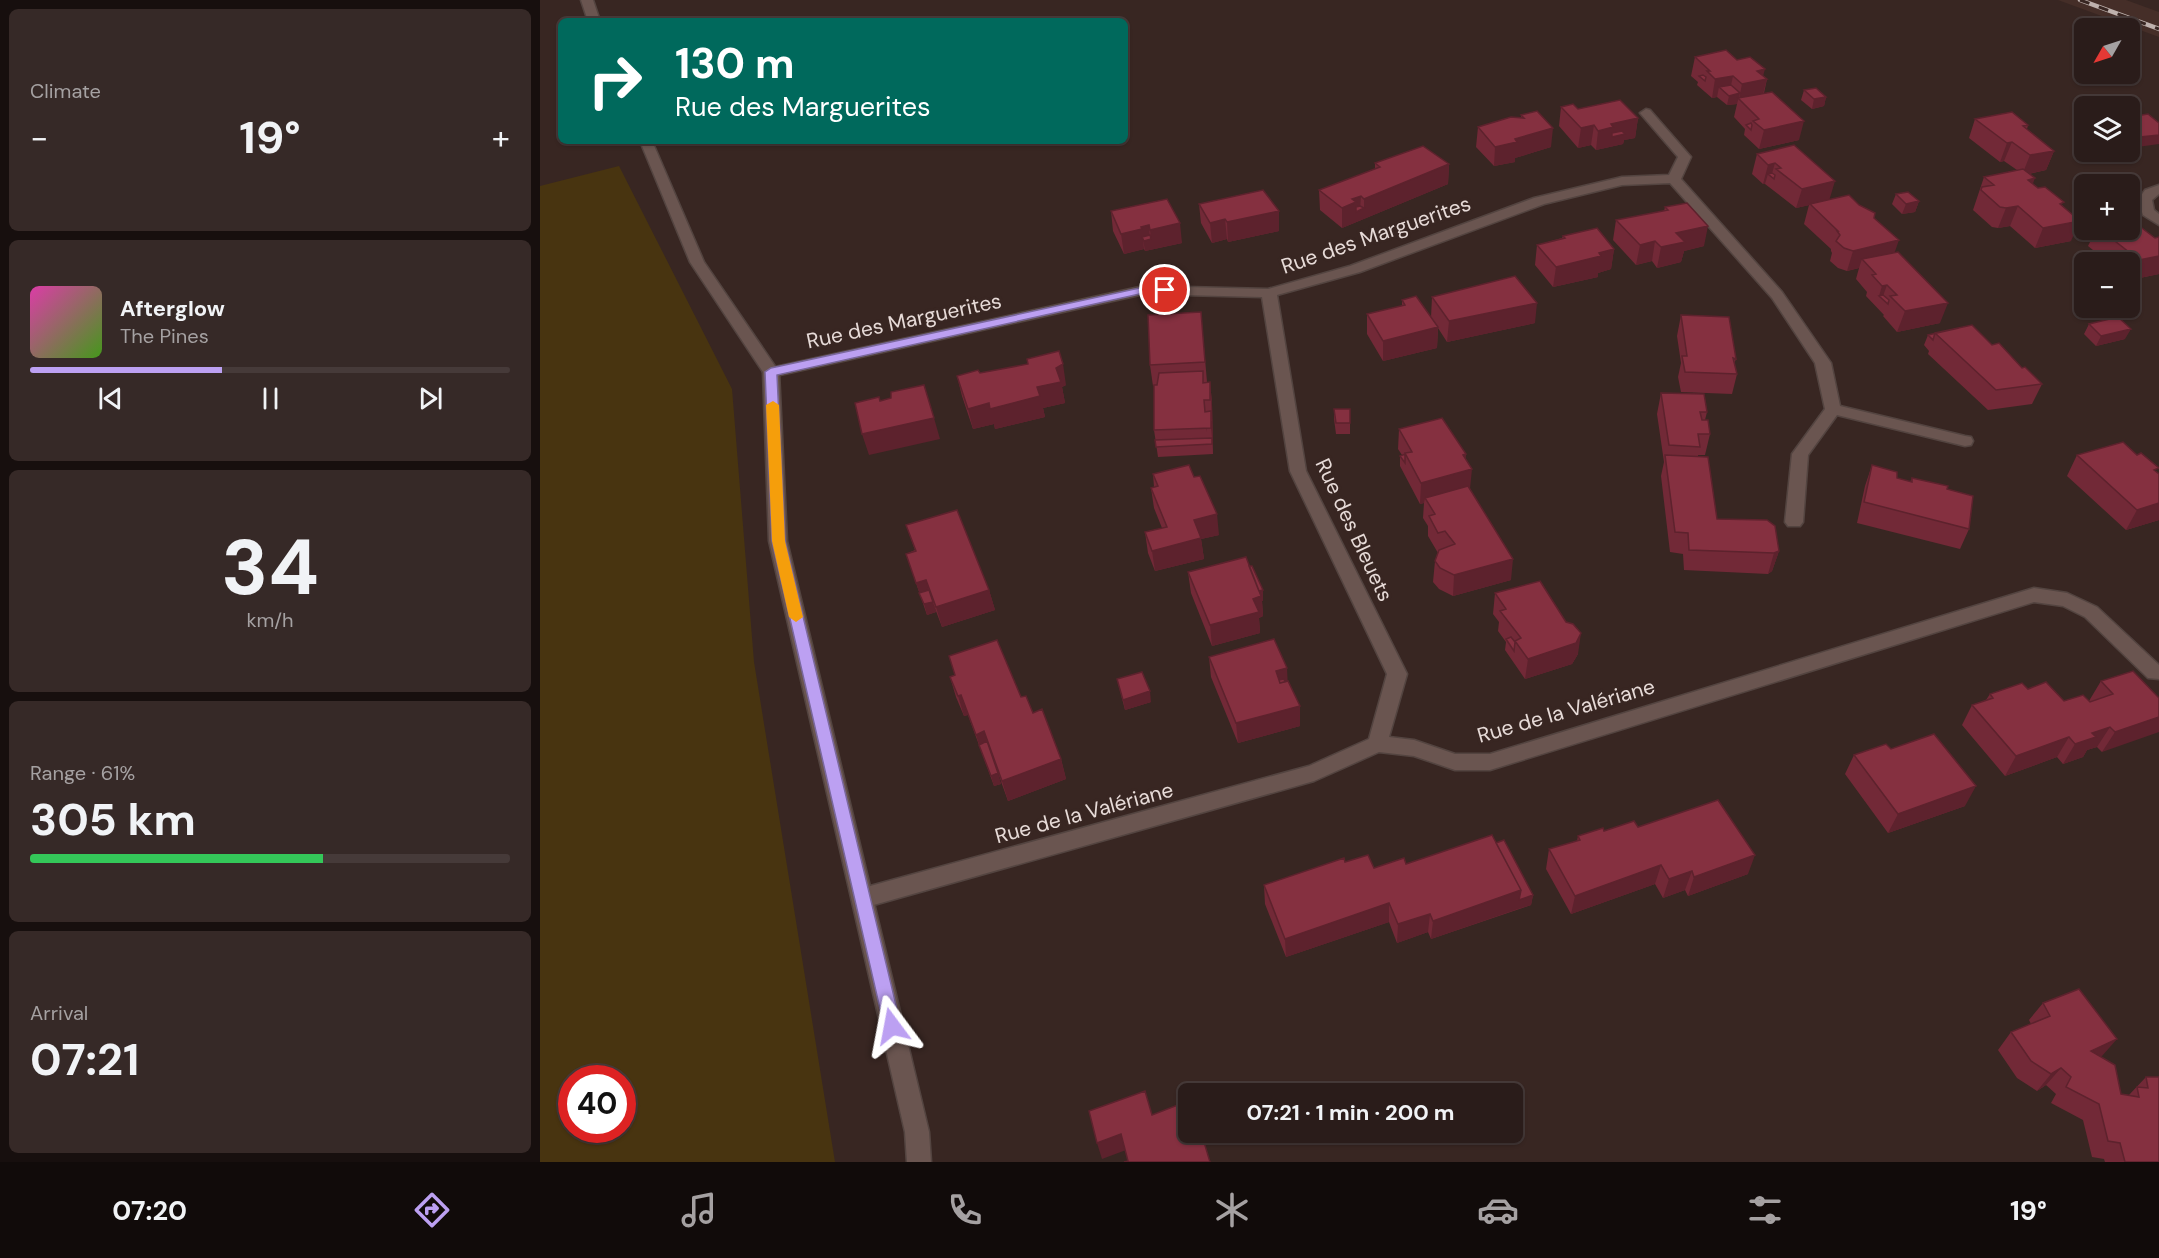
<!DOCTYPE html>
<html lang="en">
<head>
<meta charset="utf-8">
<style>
	body { margin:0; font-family:"DM Sans",sans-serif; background:#362927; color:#f1f3f6; height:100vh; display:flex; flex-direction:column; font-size:22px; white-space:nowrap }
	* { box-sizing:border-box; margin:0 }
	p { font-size:20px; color:#a5a1a2 }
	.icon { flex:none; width:33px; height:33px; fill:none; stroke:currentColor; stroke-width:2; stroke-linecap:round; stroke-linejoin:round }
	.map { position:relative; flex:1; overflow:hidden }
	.side { display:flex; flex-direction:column; gap:9px; padding:9px; background:#170f0e; width:540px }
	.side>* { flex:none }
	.hud { position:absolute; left:18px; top:18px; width:570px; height:126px; border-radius:9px; box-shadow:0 2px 4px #0004,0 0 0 2px #463a39; background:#00695c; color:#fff; overflow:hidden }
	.needle { width:39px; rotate:231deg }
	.controls { position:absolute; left:1534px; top:18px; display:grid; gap:12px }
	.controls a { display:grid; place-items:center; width:66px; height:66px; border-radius:9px; background:#2a1c1a; box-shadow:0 2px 4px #0004,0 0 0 2px #463a39; font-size:30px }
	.speed { position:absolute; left:18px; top:1065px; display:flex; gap:12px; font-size:30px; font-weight:700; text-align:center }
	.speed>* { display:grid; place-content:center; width:78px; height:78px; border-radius:50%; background:#2a1c1a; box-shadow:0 2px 4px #0004,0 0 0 2px #463a39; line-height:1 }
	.speed .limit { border:9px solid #d22; background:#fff; color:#111 }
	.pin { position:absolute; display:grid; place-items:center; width:51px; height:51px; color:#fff; margin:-26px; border:3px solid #fff; border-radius:50%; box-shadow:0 2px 6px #0007 }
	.me { position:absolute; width:66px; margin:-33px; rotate:347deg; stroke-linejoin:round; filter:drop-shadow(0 0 4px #0008) }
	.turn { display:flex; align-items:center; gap:21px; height:126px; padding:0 18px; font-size:27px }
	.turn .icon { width:78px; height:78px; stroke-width:2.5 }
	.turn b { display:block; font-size:42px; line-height:51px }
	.big { font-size:45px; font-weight:700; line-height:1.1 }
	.side .tile { flex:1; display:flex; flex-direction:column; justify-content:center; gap:9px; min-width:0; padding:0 21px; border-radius:9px; background:#362927 }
	.side .dial { align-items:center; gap:0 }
	.dial b { font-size:78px; line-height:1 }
	.song { display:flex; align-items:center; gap:18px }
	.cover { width:72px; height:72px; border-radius:9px; background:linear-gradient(135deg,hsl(320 70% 55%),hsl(100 70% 35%)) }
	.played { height:6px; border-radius:3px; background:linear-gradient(90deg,#bca0f2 40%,#463a39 40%) }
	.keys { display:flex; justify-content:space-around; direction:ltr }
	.heat { display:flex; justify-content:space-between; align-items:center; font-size:33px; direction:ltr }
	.charge { height:9px; border-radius:4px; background:linear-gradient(90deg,#34c759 61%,#463a39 0) }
	.trip { position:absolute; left:638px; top:1083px; width:345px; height:60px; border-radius:9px; background:#2a1c1a; box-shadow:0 2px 4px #0004,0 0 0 2px #463a39; font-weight:700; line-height:60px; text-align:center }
	.tab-bar { display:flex; height:96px; justify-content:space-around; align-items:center; background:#110b0a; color:#a5a1a2 }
	.tab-bar .icon { width:42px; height:42px }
	.tab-bar .active { color:#bca0f2 }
	.tab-bar b { font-size:27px; color:#f1f3f6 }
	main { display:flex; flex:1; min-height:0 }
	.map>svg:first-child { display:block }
</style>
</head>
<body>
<main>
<section class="side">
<div class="tile"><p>Climate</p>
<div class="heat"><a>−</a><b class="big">19°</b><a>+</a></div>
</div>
<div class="tile">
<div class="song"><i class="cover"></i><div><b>Afterglow</b><p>The Pines</p></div></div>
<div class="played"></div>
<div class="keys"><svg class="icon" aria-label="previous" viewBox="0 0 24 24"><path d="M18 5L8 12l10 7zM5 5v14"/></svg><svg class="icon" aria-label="pause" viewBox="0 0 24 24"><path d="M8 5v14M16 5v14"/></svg><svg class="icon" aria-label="next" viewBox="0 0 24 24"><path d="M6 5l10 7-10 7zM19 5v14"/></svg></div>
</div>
<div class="tile dial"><b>34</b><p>km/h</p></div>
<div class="tile"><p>Range · 61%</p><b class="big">305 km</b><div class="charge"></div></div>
<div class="tile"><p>Arrival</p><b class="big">07:21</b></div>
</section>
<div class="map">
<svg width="1619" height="1162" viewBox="0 0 1619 1162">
	<rect width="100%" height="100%" fill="#382622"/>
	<path fill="#452e28" d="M1518 0H1586L1619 12V37Z"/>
	<path fill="#483410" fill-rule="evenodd" d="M79 166 192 389 214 662 295 1162H0V186ZM32 1078H82V1130H32Z"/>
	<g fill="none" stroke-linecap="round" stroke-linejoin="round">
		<g stroke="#534440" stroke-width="3">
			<path id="minor" d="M1106 109 1110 110 1151 157 1141 179 1242 292 1291 363 1300 406 1425 436 1431 437 1433 441 1431 445 1425 446 1297 415 1268 455 1263 522 1260 526H1248L1245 522 1252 454 1285 409 1275 363 1232 298 1130 183 1082 185 1004 204 820 272 737 295 766 471 867 674 849 737 874 740 915 754H950L1494 588 1527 593 1557 607 1619 665V679L1608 678 1545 617 1523 606 1494 602 950 770H915L874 756 839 752 774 781 323 908 315 905 312 898 315 891 323 888 769 766 829 739 847 674 750 471 722 297 604 294 231 377 223 372 226 369 604 286 728 289 810 266 994 198 1082 177 1129 175 1138 157 1100 113Z
				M1619 185V194L1612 200 1614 210 1619 214V225L1603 215 1598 200 1605 190Z"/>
		</g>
		<g stroke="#534440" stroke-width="3">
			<path id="tertiary" d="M41 0H53L60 21H48Z
				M100 141H112L164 262 239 372 247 541 389 1132 391 1162H367L365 1132 229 541 223 372 150 262Z"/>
		</g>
		<use href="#minor" fill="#6a5550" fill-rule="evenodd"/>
		<use href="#tertiary" fill="#6a5550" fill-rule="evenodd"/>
		<g stroke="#beb1ad" stroke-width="4.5">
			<path id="rail" d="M1540 0 1619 29"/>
		</g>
		<use href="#rail" stroke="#382622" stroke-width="3" stroke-dasharray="10" stroke-linecap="butt"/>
	</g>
	<path fill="#722937" d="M1155 57 1197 60 1223 76 1227 79 1224 93 1259 140 1219 149 1204 135 1205 129 1194 117 1197 104 1187 105 1177 97 1172 98 1157 85 1158 82 1151 76Z
		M1264 90 1286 97 1284 106 1272 109 1261 100Z
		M1021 107 1038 109 1098 118 1095 138 1084 140 1083 144 1056 150 1051 145 1038 148 1019 126Z
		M981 115 1011 147 975 158V162L954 166 936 147 938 127 981 118Z
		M1435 119 1488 125 1487 129 1514 151 1506 170 1489 174 1493 184 1523 206 1531 241 1495 248 1470 226 1458 228 1452 227 1433 210 1444 177 1477 170 1464 161 1460 162 1429 138Z
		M1254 145 1289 200 1334 218 1354 253 1400 323 1357 332 1343 316 1344 315 1326 296 1327 292 1316 279 1319 268 1307 271 1298 268 1290 261 1292 253 1291 251V249L1264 224 1269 205 1256 208 1225 184H1223L1212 174 1217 154Z
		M835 163 909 164 908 184 802 228 780 210 779 190 835 169Z
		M1356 194 1379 201 1375 212 1362 214 1352 204Z
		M627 199 642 243 605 251 604 249 584 254 573 231 571 211Z
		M659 204 739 211V231L688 242 687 239 672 243 661 223Z
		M1125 207 1164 246 1144 251 1141 262 1117 268 1112 261 1096 265 1073 240 1076 220 1124 211Z
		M1556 230H1590L1615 238 1619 274 1590 280V262H1568L1548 246Z
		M1023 236 1074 249 1071 269 1058 273V277L1013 287 995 265 997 245 1022 238Z
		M892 297 995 323 907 342 898 328 897 348 843 361 827 334V314L862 306V300L891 317Z
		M661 312 667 382H670L672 403 673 454 618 457 614 430V385L613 386 610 365Z
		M1141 315 1196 359 1194 364 1197 374 1192 394 1141 392 1138 377 1141 363 1137 336Z
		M1549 324 1585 339 1556 346 1544 334Z
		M1432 325 1452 345 1502 384 1492 404 1448 410 1388 354 1389 351 1384 345 1388 335Z
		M440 373 526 385 522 387 525 403 503 408 505 417 455 429 454 424 433 429 422 396 417 376Z
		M1121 393 1167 412 1165 420 1170 434 1165 455H1158V457L1177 519 1239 551 1232 571 1228 574 1144 570 1143 554 1130 552 1121 476 1124 462 1117 414Z
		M794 409H810V434H796L794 419Z
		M859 429 926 454 925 459 930 489 971 580 913 596 899 589 893 582 895 561 898 553 888 536V526L883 518 884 503 880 504 860 466V456L862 455 858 449Z
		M1537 455 1617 472 1619 474V520L1586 530 1527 476Z
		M1332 465 1357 478 1370 482 1372 478 1407 489 1429 529 1420 549 1317 523 1325 486Z
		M613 474 679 535 661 539 664 559 615 571 608 553 605 532 622 528 614 508 611 488 614 487Z
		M366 525 449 590 455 610 402 627 393 603 396 612 387 615 366 554 375 550Z
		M648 572 723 601H722L723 616 719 618 720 633 672 646 651 593Z
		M955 593 1038 654 1032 664 985 679 965 650 966 642 958 631 959 622 953 614Z
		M409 656 481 697 493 713 521 759 526 779 468 801 453 759 461 784 454 786 428 715 424 716 416 697 410 677 415 675Z
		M669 657 748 681 760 706V726L698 743 671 677Z
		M577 679 611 702 585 710Z
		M1561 681 1619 698 1562 752 1557 747 1547 750 1543 757 1523 764 1517 757 1465 776 1422 725 1432 705 1446 700 1450 694 1488 689 1524 701H1549Z
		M1351 749 1425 806 1348 833 1305 774 1314 755Z
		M1098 827 1208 874 1148 896 1145 890 1123 898 1115 884 1031 914 1006 869 1009 849 1037 841 1038 836Z
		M956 843 993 895 991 905 891 939 888 932 857 943 849 922 746 957 725 904 724 885 805 862 834 868 866 864Z
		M1503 1003 1561 1057 1581 1094 1589 1095 1606 1077 1619 1162H1565L1564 1159 1552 1157 1543 1120 1511 1103 1516 1094 1506 1085 1497 1091 1477 1078 1458 1050 1471 1032 1491 1024 1489 1020Z"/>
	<path fill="#5d222d" d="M1225 69 1222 80 1227 79 1222 98 1199 99 1202 84 1217 71Z
		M1193 76 1189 95 1179 87 1177 97 1172 98 1175 79Z
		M1200 93 1197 104 1187 105 1189 96Z
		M1286 97 1284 106 1272 109 1274 99Z
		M1098 118 1095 138 1084 140 1083 144 1056 150 1058 131 1071 124Z
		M1264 121 1259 140 1219 149 1224 130Z
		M1054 125 1051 145 1038 148 1041 128Z
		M1013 128 1011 147 975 158V162L954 166 955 147 975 139Z
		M1619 135V144L1590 148V138Z
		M1472 142 1464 161 1460 162 1467 143Z
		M1514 151 1506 170 1482 175 1490 155Z
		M1235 163 1231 177 1228 174 1225 184H1223L1228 165Z
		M909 164 908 184 802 228V208L812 199 821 196 820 210 824 208V199Z
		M1495 178 1489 194 1488 180Z
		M1295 181 1289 201 1256 208 1262 189Z
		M1379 201 1375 212 1362 214 1366 204Z
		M1478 206 1470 226 1458 228 1466 208Z
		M739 211V231L688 242 687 222Z
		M685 219 687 239 672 243 670 223Z
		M1540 221 1531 241 1495 248 1503 228Z
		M640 223 642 243 605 251 603 239 604 249 584 254 581 234 609 225 610 240 611 239 610 230Z
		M1168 226 1164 246 1144 251 1141 262 1117 268 1121 247 1136 233Z
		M1359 240 1352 260 1322 259 1319 268 1307 271 1313 251Z
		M1115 241 1112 261 1096 265 1100 245Z
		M1074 249 1071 269 1058 273V277L1013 287 1016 267Z
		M1619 256V274L1590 280 1599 260Z
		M1347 285 1342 299 1339 296 1336 306 1342 286Z
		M997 303 995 323 907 342 909 321Z
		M1408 303 1400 323 1357 332 1365 311Z
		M898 327 897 348 843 361V341Z
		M1591 329 1585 339 1556 346 1561 336Z
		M523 364 526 385 522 387 525 403 503 408 505 417 455 429 454 424 433 429 428 409Z
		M670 382 672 403 673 448 671 428H666L667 432 664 400 666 422 672 421Z
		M394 418 400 439 329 455 322 434Z
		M926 454 924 471 932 469 930 489 885 498 884 503 880 504 881 483Z
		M1619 503V520L1586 530 1597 510Z
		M677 514 679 535 661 539 664 559 615 571 612 551 654 520Z
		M1239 551 1232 571 1228 574 1234 553Z
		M973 559 971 580 913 596 914 575Z
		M386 580 392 601 383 603 376 583Z
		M449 590 455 610 402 627 396 607Z
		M723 590V601H722L723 616 719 618 720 633 672 646 670 625 713 599 717 592Z
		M393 602 396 612 387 615 384 604Z
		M1041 633 1038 654 1032 664 985 679 988 659Z
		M747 668 748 688 740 691 736 671Z
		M610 691 611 702 585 710 583 700Z
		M421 695 428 715 424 716 418 696Z
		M760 706V726L698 743 696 723Z
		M1619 717V732L1562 752 1575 732Z
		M1570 727 1557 747 1547 750 1543 757 1523 764 1535 744 1552 733Z
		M444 731 450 751 439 745 442 755 436 735Z
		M1529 737 1517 757 1465 776 1476 756Z
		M521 759 526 779 468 801 462 781Z
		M458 773 461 784 454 786 451 776Z
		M1436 786 1425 806 1348 833 1358 814Z
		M1215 855 1208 874 1148 896 1154 877Z
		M1121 865 1115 884 1031 914 1035 896Z
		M1152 871 1145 890 1123 898 1129 879Z
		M981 890 978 909 891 939 893 921Z
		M993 895 991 905 978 909 979 900Z
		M849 903V922L746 957 745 939Z
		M890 914 888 932 857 943 858 924Z
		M1577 1039 1562 1056 1536 1068 1551 1051Z
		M1521 1068 1506 1085 1497 1091 1511 1074Z
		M581 1134 586 1150 562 1159 557 1143Z"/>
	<path fill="#853040" stroke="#5d222d" stroke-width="1.5" d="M1186 50 1197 60 1210 57 1225 69 1217 71 1227 79 1202 84 1193 76 1175 79 1167 71H1170L1155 57Z
		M1163 75 1166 77 1165 81 1159 76Z
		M1191 85 1200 93 1189 96 1179 87Z
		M1276 88 1286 97 1274 99 1264 90Z
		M1232 92 1264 121 1224 130 1213 121 1219 119 1198 98Z
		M1080 100 1098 118 1071 124 1073 127 1058 131 1054 125 1041 128 1021 107 1033 104 1038 109Z
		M997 111 1013 128 975 139 977 142 955 147 938 127 971 117 984 118 981 115Z
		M1472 112 1488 125 1483 126 1514 151 1490 155 1472 142 1467 143 1435 119Z
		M1608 114 1619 123V135L1590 138V117Z
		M1211 123 1212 125 1211 130 1206 125Z
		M1082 131 1085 134 1072 137V133Z
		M1254 145 1295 181 1262 189 1236 169 1241 168 1235 163 1228 165 1217 154Z
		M883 146 909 164 824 199 821 196 812 199 816 202 802 208 779 190 840 167 835 163Z
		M1483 169 1495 178 1488 180 1498 188 1505 187 1524 202 1520 204 1540 221 1503 228 1478 206 1466 208 1460 207 1441 190 1442 187 1454 185 1444 177Z
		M1232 173 1235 175 1234 179 1228 174Z
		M723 190 739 211 687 222 685 219 670 223 659 204Z
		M1368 192 1379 201 1366 204 1356 194Z
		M1309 195 1319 205 1335 213 1334 218 1359 240 1313 251 1304 248 1296 241 1300 235 1297 231H1298L1270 204Z
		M627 199 640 223 610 230 609 225 601 227 602 229 581 234 571 211Z
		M1147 203 1168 226 1136 233 1145 242 1121 247 1115 241 1100 245 1076 220 1128 210 1125 207Z
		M820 206 824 208 816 212V207Z
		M1590 219 1615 238 1619 237V256L1599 260 1561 230H1590Z
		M1057 228 1074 249 1059 253 1061 256 1016 267 997 245 1025 238 1023 236Z
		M610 235 611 239 604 241 602 237Z
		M1358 252 1408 303 1365 311 1350 296 1357 295 1347 285 1342 286 1332 275 1336 274 1322 259Z
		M975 276 997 303 909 321 892 297Z
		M1343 295 1349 300 1348 304 1339 296Z
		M876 296 898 327 843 341 827 314 865 305 862 300Z
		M661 312 665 362 610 365 608 315Z
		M1141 315 1189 317 1196 359 1193 358 1197 374 1145 372 1142 356H1147Z
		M1578 317 1591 329 1561 336 1549 324Z
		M1432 325 1452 345 1459 343 1482 368 1485 367 1502 384 1456 390 1395 333Z
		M1419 328 1395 333 1393 340 1388 335Z
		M519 351 523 364 516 368 521 382 497 387 500 396 450 409 449 403 428 409 417 376 438 370 440 373 488 364 487 359Z
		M663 371V383L670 382V400H664L665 412 671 411V428L614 430V385H617L619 373Z
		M384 385 394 418 322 434 315 403 339 397 340 401 351 398V392Z
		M1121 393 1164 394 1167 412H1160L1162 420H1168L1170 434H1158L1160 447 1129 445Z
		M794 409H810V423H796Z
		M902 418 926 454 923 455 932 469 881 483 865 453 872 452 859 429Z
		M672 438V444L616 447 615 440Z
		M1583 442 1597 455 1601 453 1619 468 1614 470 1619 474V503L1597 510 1537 455Z
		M865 454V463L860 456Z
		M1125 455 1168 457 1177 519 1227 520 1235 526 1239 551 1234 553 1149 550 1148 533 1135 532Z
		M649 465 654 477 660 476 677 514 654 520 661 538 612 551 605 532 627 527 611 488 618 486 613 474Z
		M1332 465 1357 472V478L1372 482V478L1408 486 1407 489 1433 496 1429 529 1324 502Z
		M928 486 973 559 914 575 900 568 895 561 899 550 915 544 905 531 898 533 889 516 895 514 885 498Z
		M417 510 449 590 396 607 386 580 376 583 366 554 376 551 366 525Z
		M706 557 721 596 713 599 719 612 670 625 648 572Z
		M709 566H712L723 590 719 591Z
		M1000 581 1026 622 1033 624 1041 633 1036 643 988 659 975 641 981 638 960 611 966 609 955 593Z
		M389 590 393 602 384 604 379 593Z
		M971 637 975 642 974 651 966 639Z
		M734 639 747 668 736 671 740 683 748 681 760 706 696 723 669 657Z
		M457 640 481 697 486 696 493 713 502 709 521 759 462 781 444 731 436 735 421 695 418 696 410 677 415 675 409 656Z
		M1593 671 1619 698V717L1575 732 1570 727 1552 733 1556 737 1535 744 1529 737 1476 756 1432 705 1453 698 1450 694 1482 683 1488 689 1506 682 1524 701 1543 695 1550 702 1573 694 1561 681Z
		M602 672 610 691 583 700 577 679Z
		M744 679 745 682 740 683 739 680Z
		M1394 734 1436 786 1358 814 1314 755 1346 744 1351 749Z
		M447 741 458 773 451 776 439 745Z
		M1178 800 1215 855 1154 877 1152 871 1129 879 1121 865 1035 896 1009 849 1040 840 1038 836 1063 828 1064 831 1094 821 1098 827Z
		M952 835 981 890 893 921 890 914 858 924 849 903 745 939 724 885 804 858 805 862 828 855 834 868 864 858 866 864Z
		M964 840 993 895 979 900 981 890 956 843Z
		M1539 989 1577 1039 1551 1051 1575 1065 1581 1094 1599 1097 1597 1087 1608 1088 1606 1077H1619V1162H1585L1580 1143 1568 1141 1559 1104 1526 1087 1531 1077 1521 1068 1511 1074 1491 1061 1471 1032 1510 1016 1503 1003Z
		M605 1091 612 1115 648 1101V1132H661L670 1162H584L588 1161 581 1134 557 1143 549 1111Z"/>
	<path fill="#bca0f2" stroke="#7a689d" stroke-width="1.5" d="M604 287H625L630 290 625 294 604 293 237 375 245 541 361 1026 359 1032 352 1034 346 1032 344 1026 232 541 225 372 231 368Z"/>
	<path fill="#f59e0b" d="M233 401 239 405 245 541 263 617 256 622 249 617 232 541 226 405Z"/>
	<g text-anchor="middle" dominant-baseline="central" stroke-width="6" stroke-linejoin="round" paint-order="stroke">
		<g font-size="21" fill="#e7dbd8" stroke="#382622">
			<text transform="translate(836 235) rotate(-19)">Rue des Marguerites</text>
			<text transform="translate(364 321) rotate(-12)">Rue des Marguerites</text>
			<text transform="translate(814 530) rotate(65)">Rue des Bleuets</text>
			<text transform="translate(1026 711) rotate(-16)">Rue de la Valériane</text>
			<text transform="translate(544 813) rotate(-15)">Rue de la Valériane</text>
		</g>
	</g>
</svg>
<div class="controls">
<a><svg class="needle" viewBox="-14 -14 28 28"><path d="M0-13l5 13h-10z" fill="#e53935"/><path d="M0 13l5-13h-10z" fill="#a5a1a2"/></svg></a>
<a><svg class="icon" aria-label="layers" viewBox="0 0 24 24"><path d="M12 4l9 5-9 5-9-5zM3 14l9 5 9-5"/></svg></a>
<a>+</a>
<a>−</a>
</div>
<div class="speed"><div class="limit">40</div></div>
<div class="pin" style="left:625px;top:290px;background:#d93025"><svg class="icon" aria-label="arrive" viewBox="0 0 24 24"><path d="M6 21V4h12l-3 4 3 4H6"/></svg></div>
<svg class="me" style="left:352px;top:1026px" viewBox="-20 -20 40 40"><path d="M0-17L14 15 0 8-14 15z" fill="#bca0f2" stroke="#fff" stroke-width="4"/></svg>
<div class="trip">07:21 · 1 min · 200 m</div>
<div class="hud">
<div class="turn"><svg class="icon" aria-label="right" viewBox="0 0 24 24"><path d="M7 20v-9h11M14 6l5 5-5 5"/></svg><div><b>130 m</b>Rue des Marguerites</div></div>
</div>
</div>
</main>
<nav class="tab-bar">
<b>07:20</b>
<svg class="icon active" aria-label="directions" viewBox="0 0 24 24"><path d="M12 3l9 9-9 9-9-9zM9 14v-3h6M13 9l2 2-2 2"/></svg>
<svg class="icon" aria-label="music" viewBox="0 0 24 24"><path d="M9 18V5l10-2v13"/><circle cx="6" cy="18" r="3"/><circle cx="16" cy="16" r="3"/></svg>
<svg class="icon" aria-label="phone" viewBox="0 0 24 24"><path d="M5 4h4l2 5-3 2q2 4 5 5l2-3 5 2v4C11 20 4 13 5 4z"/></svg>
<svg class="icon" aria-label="climate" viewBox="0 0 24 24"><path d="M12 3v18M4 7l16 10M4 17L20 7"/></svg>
<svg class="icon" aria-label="car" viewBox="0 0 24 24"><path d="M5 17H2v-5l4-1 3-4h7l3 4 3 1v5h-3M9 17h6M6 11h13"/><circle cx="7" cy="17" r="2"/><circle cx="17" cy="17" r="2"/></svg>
<svg class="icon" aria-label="filters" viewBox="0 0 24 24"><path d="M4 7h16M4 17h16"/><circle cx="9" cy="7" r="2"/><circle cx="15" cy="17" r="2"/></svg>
<b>19°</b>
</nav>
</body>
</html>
